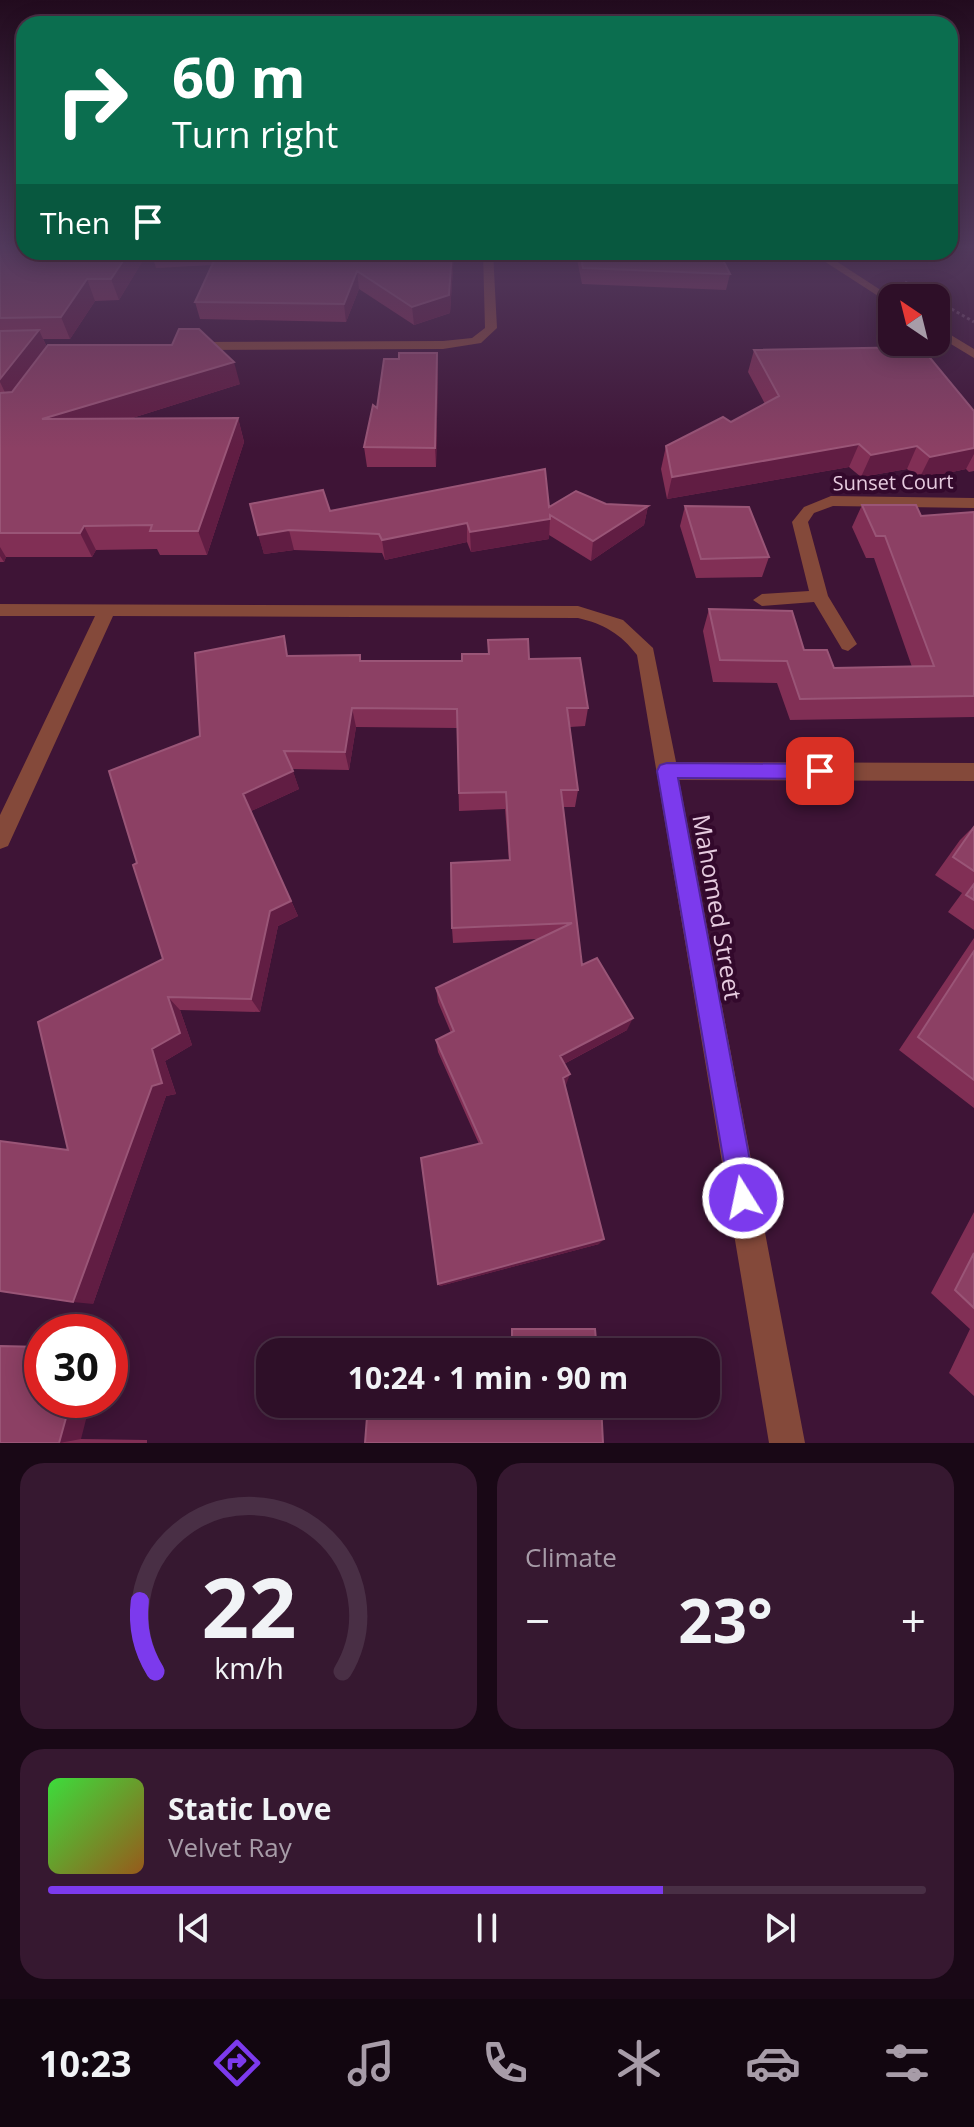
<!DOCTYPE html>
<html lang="en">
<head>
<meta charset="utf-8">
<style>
	body { margin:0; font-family:"Open Sans",sans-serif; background:#361830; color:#f1f3f6; height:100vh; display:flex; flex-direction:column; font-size:30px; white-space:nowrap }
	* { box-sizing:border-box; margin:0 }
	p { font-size:26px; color:#a79ca8 }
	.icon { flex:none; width:44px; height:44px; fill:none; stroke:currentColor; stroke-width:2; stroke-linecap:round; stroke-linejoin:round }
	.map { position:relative; height:1443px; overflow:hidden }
	.drawer { display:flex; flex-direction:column; gap:20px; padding:20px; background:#190816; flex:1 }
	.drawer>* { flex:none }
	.guide { position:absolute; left:16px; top:16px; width:942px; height:244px; border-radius:24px; box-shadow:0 4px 20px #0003,0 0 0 2px #492f45; background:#0b6e4f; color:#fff; overflow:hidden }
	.needle { width:52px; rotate:325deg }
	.buttons { position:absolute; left:878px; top:284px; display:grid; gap:16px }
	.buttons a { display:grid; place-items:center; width:72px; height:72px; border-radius:16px; background:#2e0f28; box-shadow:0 4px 20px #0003,0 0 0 2px #492f45; font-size:40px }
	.speed { position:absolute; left:24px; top:1314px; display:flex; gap:16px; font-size:40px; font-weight:700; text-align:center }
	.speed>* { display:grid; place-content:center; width:104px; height:104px; border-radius:50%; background:#2e0f28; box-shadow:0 4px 20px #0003,0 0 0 2px #492f45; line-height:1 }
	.speed .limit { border:12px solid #d22; background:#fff; color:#111 }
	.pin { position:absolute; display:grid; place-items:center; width:68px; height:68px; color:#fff; margin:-34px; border-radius:16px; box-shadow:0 4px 12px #0006 }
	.me { position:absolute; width:88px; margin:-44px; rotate:350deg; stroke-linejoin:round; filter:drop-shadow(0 0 6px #0008) }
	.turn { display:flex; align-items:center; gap:28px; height:168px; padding:0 24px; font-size:36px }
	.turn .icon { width:104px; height:104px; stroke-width:2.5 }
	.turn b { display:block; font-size:56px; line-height:68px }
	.then { display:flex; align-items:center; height:76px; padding:0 24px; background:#0003; gap:16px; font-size:30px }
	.big { font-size:60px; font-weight:700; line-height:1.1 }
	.drawer .tile { flex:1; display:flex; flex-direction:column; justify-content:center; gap:12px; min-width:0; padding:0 28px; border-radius:24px; background:#361830 }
	.drawer .dial { align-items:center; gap:0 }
	.dial svg { height:208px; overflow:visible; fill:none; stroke:#492f45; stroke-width:7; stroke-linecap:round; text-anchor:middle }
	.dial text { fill:#f1f3f6; stroke:none }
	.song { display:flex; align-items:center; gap:24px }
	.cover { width:96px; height:96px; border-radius:12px; background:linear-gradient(135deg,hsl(120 70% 55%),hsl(30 70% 35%)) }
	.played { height:8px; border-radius:4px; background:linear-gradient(90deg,#7c3aed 70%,#492f45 70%) }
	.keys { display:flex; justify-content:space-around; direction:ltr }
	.heat { display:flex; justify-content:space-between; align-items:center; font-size:44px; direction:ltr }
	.drawer .tiles { flex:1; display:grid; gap:20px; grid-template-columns:1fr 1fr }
	.tile:last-child { grid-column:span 2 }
	.trip { position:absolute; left:256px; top:1338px; width:464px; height:80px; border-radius:24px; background:#2e0f28; box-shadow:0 4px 20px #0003,0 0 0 2px #492f45; font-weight:700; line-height:80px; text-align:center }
	.menu { display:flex; height:128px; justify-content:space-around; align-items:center; background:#120610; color:#a79ca8 }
	.menu .icon { width:56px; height:56px }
	.menu .selected { color:#7c3aed }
	.menu b { font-size:36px; color:#f1f3f6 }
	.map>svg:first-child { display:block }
</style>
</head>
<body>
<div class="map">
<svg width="974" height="1443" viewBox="0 0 974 1443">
	<rect width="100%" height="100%" fill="#3e1436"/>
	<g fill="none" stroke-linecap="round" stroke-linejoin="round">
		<path stroke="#724c6a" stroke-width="3" stroke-dasharray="3 3" stroke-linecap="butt" d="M905 282 932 298
			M936 300 974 322"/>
		<path fill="#84493a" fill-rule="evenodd" d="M483 252H493L497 328 481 343 443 349 192 350 186 346 192 342 443 341 472 338 485 328Z
			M810 252H822L893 298 892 305Z
			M936 326 974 349V358L936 335Z
			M831 496 974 498V508L833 506 814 513 808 522 828 596 857 644 848 651 842 649 814 602 762 606 753 600 762 594 809 591 792 522 804 507Z
			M0 604 578 606 623 620 653 648 676 762 974 763V781L679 780 805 1443H769L637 655C621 634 604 624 578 618L113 616 8 846 0 849V815L95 616H0Z"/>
	</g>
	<path fill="#812f55" d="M0 247 24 252H148L119 300 95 301 70 339H43L47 347 240 384 129 419 238 418 244 442 207 555H160L157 549 96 550 92 557H6L4 562H0Z
		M151 252H454L450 313 414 325 359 289 346 322 200 319 195 302 212 265 156 268Z
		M537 252H719L730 274 726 290 582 284 577 259H545V253H537Z
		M754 350 974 411V471L969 472 966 469 919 479 907 469 861 477 849 467 667 499 661 469 666 446 731 422 765 404 748 372Z
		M437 353 438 371 436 467H367L364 447 377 408 399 359Z
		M250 504 330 511 549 507 606 504 648 506 644 525 591 561 549 535V539L471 552 467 542 385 560 382 553 294 550 264 554Z
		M862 505 921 516 974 512V717L790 720 777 683 713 682 703 631 709 609 804 650 834 668 912 667 874 558H866L852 527Z
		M685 506 769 557 762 577 696 578 680 526Z
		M360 655 361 661H462L529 659 588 708 585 726 570 727 578 790 575 807H563L582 965 627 1030 564 1064 566 1085 565 1086 599 1244 440 1286 438 1284 479 1144 438 1052 436 1040 451 1033 438 1002 436 988 538 939 453 943 452 928 509 860 505 809 459 811 457 728 356 727 349 770 292 769 299 789 251 811 298 916 278 926 260 1012 180 1010 192 1045 165 1061 176 1094 166 1096 93 1304 68 1150 163 959 137 863 200 736 289 656Z
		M974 826V930L948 912 962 893 935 875 960 840Z
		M974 938V1108L899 1050Z
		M974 1212V1396L949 1373 970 1329 931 1293Z
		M0 1346 42 1347V1400L81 1439 147 1440V1443H0Z"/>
	<path fill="#611d43" d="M24 252H34L40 267 25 255Z
		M68 252H82L73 266Z
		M129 252H148L119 300 111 279Z
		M452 252H454L450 313 414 325 412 307Z
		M357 271 359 289 346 322 344 304Z
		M87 279 95 301 70 339 61 317Z
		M39 330 49 352 10 403 0 382V379Z
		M437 353 438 371 436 467 435 448Z
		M234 362 240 384 53 443 42 419Z
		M238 418 244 442 207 555 198 531Z
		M859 444 849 467 667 499 672 477Z
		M917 446 907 469 861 477 871 455Z
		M974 448V454L966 469 919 479 930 457Z
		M648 506 644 525 591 561 593 541Z
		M550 519 549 539 471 552 470 532Z
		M467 523V542L385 560 382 540Z
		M84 526 96 550 92 557 80 533Z
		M289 530 294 550 264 554 258 535Z
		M0 547 6 557 4 562 0 556Z
		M352 708 356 727 349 770 345 752Z
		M293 771 299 789 251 811 243 794Z
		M291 901 298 916 278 926 260 1012 251 999 270 911Z
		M168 997 180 1010 192 1045 165 1061 176 1094 166 1096 93 1304 73 1302Z
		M633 1018 627 1030 558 1067 560 1056Z
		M570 1074 566 1085 560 1089 563 1078Z
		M604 1239 599 1244 440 1286 438 1284Z
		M71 1400H91L81 1439 59 1443Z"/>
	<path fill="#8c4064" stroke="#9a5577" stroke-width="2" d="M0 247H24L25 255 31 258 75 256 78 252H129L111 279H87L61 317 0 318Z
		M218 252H452L449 295 412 307 357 271 344 304 195 302Z
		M580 252H719L730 274 583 268Z
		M179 329H199L234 362 42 419 238 418 198 531H150L152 525 84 526 80 533H0V393L12 392 48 345H172Z
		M39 330 0 379V331Z
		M921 347 974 411V448L930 457 917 446 871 455 859 444 672 477 666 446 723 417 731 422 779 396 754 350Z
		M399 353H437L435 448 364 447 373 405 377 408 384 359H399Z
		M545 469 549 507 576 491 606 504 648 506 593 541 550 515V519L470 532 467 523 382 540 379 534 289 530 258 535 250 504 323 490 330 511Z
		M862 505H916L921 516 974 512V696L800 699 787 661 720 660 709 609 792 611 804 650H827L834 668 934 666 885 536H876Z
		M685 506 749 507 769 557 701 559Z
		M284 636 287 656 360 655V661H462V654H489L488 640 528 639 529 659 580 658 588 708H567L578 790H561L582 965 597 958 633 1018 560 1056 570 1074 563 1078 604 1239 438 1284 421 1158 482 1143 436 1040 454 1031 436 988 572 923 452 928 451 863 510 860 506 792 459 793 457 709 352 708 345 752 284 751 293 771 243 794 291 901 270 911 251 999 168 997 180 1033 152 1049 162 1083 152 1086 73 1302 0 1291V1141L68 1150 38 1022 163 959 133 865 137 863 109 771 200 736 195 653Z
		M974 827V871L953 857Z
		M974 884V900L966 895Z
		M974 951V1080L918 1037Z
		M974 1253V1308L955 1290Z
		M512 1329H595L597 1352H512Z
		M0 1346 42 1347V1400H71L59 1443H0Z
		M368 1404H601L603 1443H365Z"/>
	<linearGradient id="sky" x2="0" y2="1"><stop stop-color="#220b1e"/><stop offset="0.55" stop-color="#523a5d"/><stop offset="1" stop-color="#523a5d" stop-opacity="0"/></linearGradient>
	<rect width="974" height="449" fill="url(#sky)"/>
	<path fill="#7c3aed" stroke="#51269a" stroke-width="2" d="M667 763 820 764 827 766 830 771 827 777 820 779 678 778 757 1198 753 1208 743 1212 734 1208 730 1198 657 771 660 765Z"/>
	<g text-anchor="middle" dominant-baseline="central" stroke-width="8" stroke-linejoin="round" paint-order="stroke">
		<g font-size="20" fill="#e6cbdf" stroke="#33092c">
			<text transform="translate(893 482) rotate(-1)">Sunset Court</text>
		</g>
		<g font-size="24" fill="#e6cbdf" stroke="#33092c">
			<text transform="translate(718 907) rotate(80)">Mahomed Street</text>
		</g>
	</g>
</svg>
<div class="buttons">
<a><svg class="needle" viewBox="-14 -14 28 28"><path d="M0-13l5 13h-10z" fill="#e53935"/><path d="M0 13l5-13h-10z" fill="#a79ca8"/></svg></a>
</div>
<div class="speed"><div class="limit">30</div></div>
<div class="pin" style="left:820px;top:771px;background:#d93025"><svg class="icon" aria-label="arrive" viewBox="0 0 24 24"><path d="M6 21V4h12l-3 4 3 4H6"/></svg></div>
<svg class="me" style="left:743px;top:1198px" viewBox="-20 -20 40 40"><circle r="17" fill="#7c3aed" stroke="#fff" stroke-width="3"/><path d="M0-11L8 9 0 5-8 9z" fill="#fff"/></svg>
<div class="trip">10:24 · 1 min · 90 m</div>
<div class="guide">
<div class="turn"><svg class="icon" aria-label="right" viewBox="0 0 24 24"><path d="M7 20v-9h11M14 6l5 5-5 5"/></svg><div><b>60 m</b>Turn right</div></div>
<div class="then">Then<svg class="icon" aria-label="arrive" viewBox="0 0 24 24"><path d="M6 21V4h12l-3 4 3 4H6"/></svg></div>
</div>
</div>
<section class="drawer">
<div class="tiles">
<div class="tile dial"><svg viewBox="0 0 100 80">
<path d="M14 69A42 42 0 1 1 86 69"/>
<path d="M14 69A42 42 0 0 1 8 42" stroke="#7c3aed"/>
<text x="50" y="56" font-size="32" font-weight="700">22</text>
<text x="50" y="72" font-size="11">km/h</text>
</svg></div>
<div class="tile"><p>Climate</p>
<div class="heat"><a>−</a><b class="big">23°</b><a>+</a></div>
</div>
<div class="tile">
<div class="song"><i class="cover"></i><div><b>Static Love</b><p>Velvet Ray</p></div></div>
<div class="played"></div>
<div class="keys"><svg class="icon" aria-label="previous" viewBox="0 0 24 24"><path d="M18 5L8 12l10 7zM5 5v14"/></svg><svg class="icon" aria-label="pause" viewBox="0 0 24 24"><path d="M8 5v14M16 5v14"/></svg><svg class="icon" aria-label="next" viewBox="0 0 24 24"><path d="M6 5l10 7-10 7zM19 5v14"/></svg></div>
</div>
</div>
</section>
<nav class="menu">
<b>10:23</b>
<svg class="icon selected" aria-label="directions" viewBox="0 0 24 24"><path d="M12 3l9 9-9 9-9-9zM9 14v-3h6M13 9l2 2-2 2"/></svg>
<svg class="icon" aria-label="music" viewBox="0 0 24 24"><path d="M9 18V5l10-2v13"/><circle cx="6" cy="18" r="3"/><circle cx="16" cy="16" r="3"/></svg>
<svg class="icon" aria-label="phone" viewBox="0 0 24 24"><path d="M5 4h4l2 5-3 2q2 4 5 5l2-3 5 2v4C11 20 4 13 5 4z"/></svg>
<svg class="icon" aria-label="climate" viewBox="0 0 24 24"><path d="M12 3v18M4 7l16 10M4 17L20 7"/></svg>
<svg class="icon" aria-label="car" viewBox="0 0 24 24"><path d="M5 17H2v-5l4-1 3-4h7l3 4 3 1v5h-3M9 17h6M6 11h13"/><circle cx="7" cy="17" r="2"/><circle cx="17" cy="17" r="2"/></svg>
<svg class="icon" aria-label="filters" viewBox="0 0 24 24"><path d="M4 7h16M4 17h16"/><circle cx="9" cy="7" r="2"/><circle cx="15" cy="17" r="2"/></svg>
</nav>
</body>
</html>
